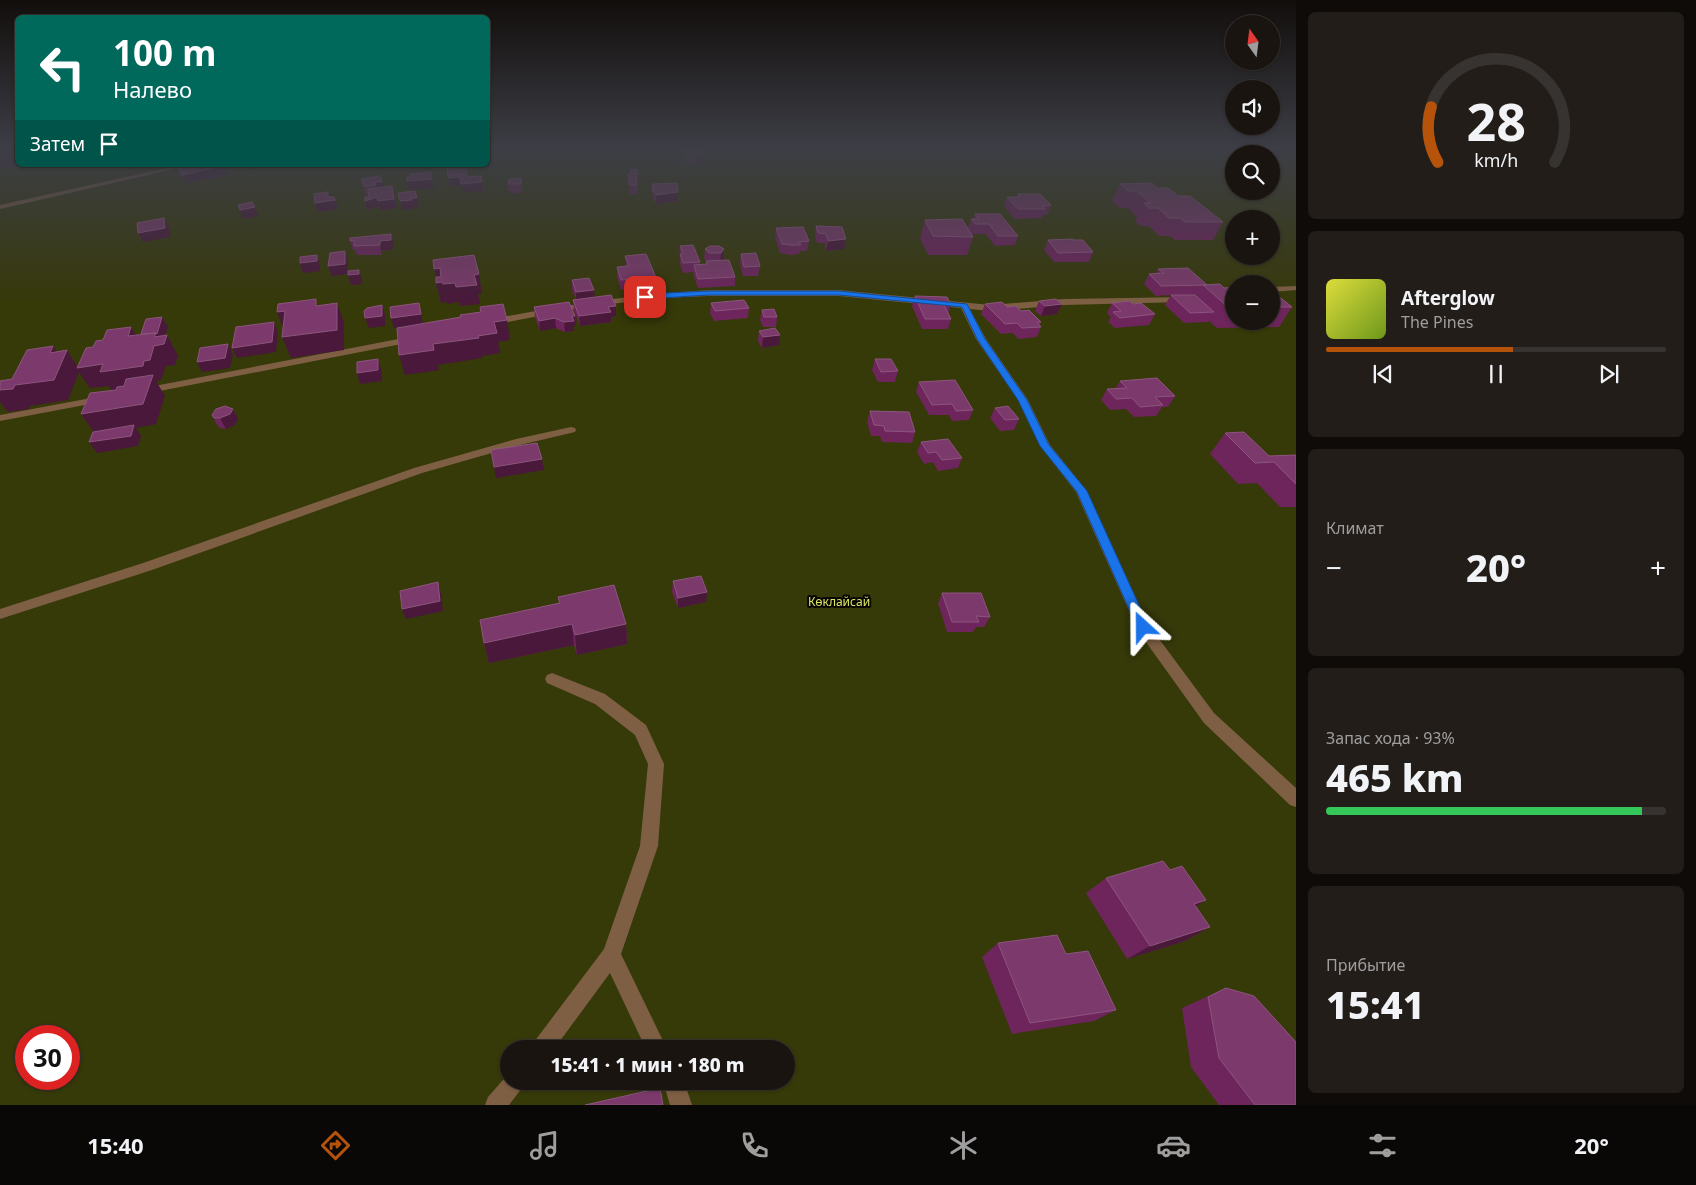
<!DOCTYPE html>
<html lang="ru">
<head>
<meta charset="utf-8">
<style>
	body { margin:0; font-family:"Noto Sans",sans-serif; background:#221d19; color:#f1f3f6; height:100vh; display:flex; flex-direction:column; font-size:19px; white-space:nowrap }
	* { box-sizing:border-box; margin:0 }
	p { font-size:16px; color:#9f9e9f }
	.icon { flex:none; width:28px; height:28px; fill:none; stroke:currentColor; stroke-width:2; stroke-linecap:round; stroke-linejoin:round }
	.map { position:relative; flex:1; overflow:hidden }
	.panel { display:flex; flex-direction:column; gap:12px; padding:12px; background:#0e0b09; width:400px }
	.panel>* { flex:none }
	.guide { position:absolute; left:15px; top:15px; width:475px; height:152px; border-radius:8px; box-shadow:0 1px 4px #0004,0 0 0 1px #373330; background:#00695c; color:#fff; overflow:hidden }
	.needle { width:32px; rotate:346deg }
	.tools { position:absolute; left:1225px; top:15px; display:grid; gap:10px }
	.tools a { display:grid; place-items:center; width:55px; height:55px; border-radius:50%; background:#191410; box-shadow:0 1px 4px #0004,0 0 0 1px #373330; font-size:25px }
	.speed { position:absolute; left:15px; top:1025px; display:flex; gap:10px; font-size:25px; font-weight:700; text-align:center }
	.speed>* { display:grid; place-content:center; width:65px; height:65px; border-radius:50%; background:#191410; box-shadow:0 1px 4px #0004,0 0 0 1px #373330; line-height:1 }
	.speed .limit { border:8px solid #d22; background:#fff; color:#111 }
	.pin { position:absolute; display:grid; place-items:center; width:42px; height:42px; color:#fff; margin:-21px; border-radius:10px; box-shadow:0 2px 8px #0006 }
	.me { position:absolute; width:55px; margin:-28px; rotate:336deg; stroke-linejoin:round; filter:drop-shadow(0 0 4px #0008) }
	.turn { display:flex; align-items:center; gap:18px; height:105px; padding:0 15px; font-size:22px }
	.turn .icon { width:65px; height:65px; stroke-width:2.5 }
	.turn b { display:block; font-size:35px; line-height:42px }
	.then { display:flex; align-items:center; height:48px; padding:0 15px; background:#0003; gap:10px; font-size:19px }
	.big { font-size:38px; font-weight:800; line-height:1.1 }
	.panel .tile { flex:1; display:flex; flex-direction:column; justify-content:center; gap:8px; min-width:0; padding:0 18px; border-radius:8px; background:#221d19 }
	.panel .dial { align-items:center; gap:0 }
	.dial svg { height:130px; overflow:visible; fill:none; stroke:#373330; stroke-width:7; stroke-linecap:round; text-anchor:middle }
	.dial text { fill:#f1f3f6; stroke:none }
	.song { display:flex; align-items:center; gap:15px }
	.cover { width:60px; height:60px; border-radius:8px; background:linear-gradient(135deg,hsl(60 70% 55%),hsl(80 70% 35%)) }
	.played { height:5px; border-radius:2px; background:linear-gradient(90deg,#b45309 55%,#373330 55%) }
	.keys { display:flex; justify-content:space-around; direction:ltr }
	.heat { display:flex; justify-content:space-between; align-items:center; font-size:28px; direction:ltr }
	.charge { height:8px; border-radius:4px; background:linear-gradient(90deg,#34c759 93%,#373330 0) }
	.trip { position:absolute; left:500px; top:1040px; width:295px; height:50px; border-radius:25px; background:#191410; box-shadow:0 1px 4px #0004,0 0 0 1px #373330; font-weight:800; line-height:50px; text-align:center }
	.dock { display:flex; height:80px; justify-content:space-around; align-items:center; background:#0a0806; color:#9f9e9f }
	.dock .icon { width:35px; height:35px }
	.dock .active { color:#b45309 }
	.dock b { font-size:22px; color:#f1f3f6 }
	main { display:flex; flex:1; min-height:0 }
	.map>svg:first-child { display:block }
</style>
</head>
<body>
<main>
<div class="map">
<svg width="1296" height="1105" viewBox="0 0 1296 1105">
	<rect width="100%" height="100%" fill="#211a15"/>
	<path fill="#363908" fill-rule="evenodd" d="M0 149H17L18 165H488V149H1296V1105H0ZM1234 154H1271V191H1234ZM1234 219H1271V256H1234ZM1234 284H1271V321H1234ZM26 1036H69V1079H26ZM509 1049H786V1081H509Z"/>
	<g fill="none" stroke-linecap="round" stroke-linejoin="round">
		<path fill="#7e5f43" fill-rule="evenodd" d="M571 427 575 428 576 430 575 432 520 445 422 473 152 570 0 619V609L143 563 414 468 516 439Z"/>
		<path fill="#7e5f43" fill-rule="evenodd" d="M1296 286V290L1271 292V287Z
			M709 290H839L990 305 1064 299 1187 297 1188 299 1184 302 1064 305 990 311 970 309 986 339 1028 400 1050 445 1087 491 1148 624 1214 713 1296 788V807L1290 805 1204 723 1138 631 1076 492 1040 446 1018 400 976 339 961 308 839 296H709L662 298 585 307 492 325 488 322 492 319C565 305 634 294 709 290Z
			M414 336 419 339 417 341 144 394 139 391 144 388Z
			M102 396 107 399 106 401 0 421V415Z
			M552 673 605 694 646 725 664 764 658 846 621 954 667 1049H646L610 973 554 1049H531L534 1042 604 949 640 846 648 764 635 735 595 704 547 683 545 679 547 675Z
			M509 1073V1081H525L522 1088 509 1105H485L488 1097Z
			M663 1081H684L692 1105H670Z"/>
		<path fill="#7e5f43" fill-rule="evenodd" d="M180 165H192L0 209V205Z"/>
	</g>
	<path fill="#6d255c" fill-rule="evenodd" d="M691 149 704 160 695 165 683 162 684 153Z
		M887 149H909V150Z
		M941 149H962V151L941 150Z
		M998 149H1027V150Z
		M1271 166 1275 168 1271 174Z
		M178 168 227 175 186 183 181 177Z
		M630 170 638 174V182H637L638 194H630L628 183V174H630Z
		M521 178 522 193H509L508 184Z
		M361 179 382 182 383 187 394 195 397 208 380 210 379 206 367 210 368 194 366 195Z
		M652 184 678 192V201L656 204V201H653Z
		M1120 184 1157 188 1178 196 1223 222 1213 240H1175L1170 236H1159L1149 226H1141L1135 221 1137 217 1128 208H1120L1112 201Z
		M1018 194 1051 205 1047 215H1043L1041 218 1015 219 1004 206 1007 197H1017Z
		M975 214 1018 236 1015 245 995 246 986 234H972L973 237 967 255H928L920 238 925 220 968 228 971 219H973Z
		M816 226 846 239 844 249 826 251 825 243H817L815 235Z
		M776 228 809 241 807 251H800L799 254 790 255 780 253 775 237Z
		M391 234 394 243 393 249 382 251V255H357L355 250H353L350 241Z
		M1048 240H1074L1093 252 1089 262H1054L1044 250Z
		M680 246 700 262V264H706V261H708L704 259 705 249 719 246 723 259 721 261 735 277V286L698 288 693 274 694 272 683 273 680 264Z
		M741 254 760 266 758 276H743L740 263Z
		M625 256 657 280V290L635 292 632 289 621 290 617 277V267H626Z
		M1158 269 1207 285 1224 288 1234 287V321H1271V290L1292 307 1279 327 1217 328 1209 321 1208 322 1184 323 1165 305 1171 295 1156 296 1144 284 1149 274H1156ZM1186 295H1197L1196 296Z
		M572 280 594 290V297L616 306V316L611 317V322L580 326 574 310 573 300 576 299 572 290Z
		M915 296 951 305 948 313 951 319 948 329H922L912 306Z
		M1039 301 1057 314 1041 316 1035 311Z
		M711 303 749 308 748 318 714 321 710 313Z
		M1112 303 1155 314 1149 325 1115 328 1108 322 1111 317 1107 313Z
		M985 304 1007 307 1021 311 1041 322 1039 325 1041 327 1037 337 1018 339 1013 333 1001 334 981 314Z
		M534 307 575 316 576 326H574V331L565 332 556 328 540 331 535 317Z
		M762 310 777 317 776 327H763L760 320Z
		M759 331 780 335 779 345 762 348 758 341Z
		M875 359 898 371 895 382H878L872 370Z
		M1120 381 1175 396 1168 407H1162L1156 416 1134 417 1126 409 1110 410 1101 400 1107 389H1115Z
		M919 382 973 410 969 420 952 421 949 415H929L916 392Z
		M995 408 1019 419 1014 430 1000 431 990 418Z
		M233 409 238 419 235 425 226 429 220 428 217 425 212 415Z
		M870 411 915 432 912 443 882 442 880 436H871L867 422Z
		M1225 433 1269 456 1296 455V507H1280L1257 483 1238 484 1210 454Z
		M921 442 962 458 958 468 938 471 933 462 924 464 917 452Z
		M673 581 706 602 678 608 672 592Z
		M942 593 990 617 984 627H976L973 632H947L938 603Z
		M558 597 626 624 627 644 577 655 574 645 489 663 484 643 559 603Z
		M1170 870 1206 900 1196 906 1210 927 1185 941 1127 959 1086 893 1106 878Z
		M998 943 1116 1010 1094 1021 1012 1034 982 957Z
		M1226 988 1296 1105H1219L1191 1067 1182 1008Z"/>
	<path fill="#49183a" d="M0 149H18V165L2 168 0 164Z
		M705 151 704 160 695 165 696 156Z
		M223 166 227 175 186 183 182 175Z
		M431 172 434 188 409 190 407 181Z
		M460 177 468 183 482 182 483 191 463 192 461 185 450 186 448 178Z
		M375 182H382L384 190 378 191Z
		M392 186 397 208 380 210 379 206 367 210 365 201Z
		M328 192 330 201 334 197 338 209 318 212 315 203Z
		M678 192V201L656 204V195Z
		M411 198H417L419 207H413L414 209 402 210 400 201Z
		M255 207 258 216 243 219 240 210Z
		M164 218 169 227 170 237 143 242 138 233Z
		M391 234 394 243 393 249 382 251V255L380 245V241Z
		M846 239 844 249 826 251 828 241Z
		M724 249 723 259 720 262 721 253Z
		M345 251 348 261V274L332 276 328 266Z
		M317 255 320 265V271L303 273 300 263Z
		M440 268 455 283 459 302 447 304 442 282 446 302 441 303 436 283H438L434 269Z
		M359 270 362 279V284L351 285 348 275Z
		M479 274 482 294H478L480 304 460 306 456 287 474 275Z
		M657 280V290L635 292 634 282Z
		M594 290 595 300 576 302V292Z
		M337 303 344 323V350L291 358 282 337Z
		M419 303 423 324 394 328 391 318Z
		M1062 304 1057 314 1041 316 1045 306Z
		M382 305 385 315V326L369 328 365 318Z
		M616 306V316L611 317V322L580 326 579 316 608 307Z
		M285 311V332L277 312Z
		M572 316H575L576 326H574V331L565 332 564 322Z
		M162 317 168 327 162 345 167 335 178 356 175 365 166 366 161 380 156 381 165 396 156 424 136 428 141 436 138 446 97 453 89 442 96 435 81 414 113 393 109 386 90 388 79 372 68 400 30 406 29 409 8 412 0 402V390L15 385 50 353 53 346 62 360 67 350 78 368 128 336 131 327 140 342 154 337Z
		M555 318 556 328 540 331 539 321Z
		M507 320 510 340 498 342 500 353 482 356V358L438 365 439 370 405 375 399 355 433 344 478 336 494 322Z
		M274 322 278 332 276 352 237 358 232 348Z
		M780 335 779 345 762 348 763 337Z
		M228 344 233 354 230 368 202 372 197 362Z
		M378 359 381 369 382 381 360 384 357 373Z
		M233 409 238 419 235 425 226 429 220 418Z
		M542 459 544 470 496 478 494 467Z
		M438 582 441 593 443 611 406 619 402 609Z
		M707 592 706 602 678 608V598Z
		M572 624 574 645 489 663 484 643Z
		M626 624 627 644 577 655 575 635Z
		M1206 900 1182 915 1194 904Z
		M1210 927 1185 941 1127 959 1150 946Z"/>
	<path fill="#7b3a6b" stroke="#8d557e" d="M691 149H696L705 151 696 156 684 153Z
		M191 165H222L223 166 182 175 178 168Z
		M459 165V170L466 169 467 177 481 176 482 182 461 184 460 177 448 178 447 166Z
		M637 169 638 174H635L637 185H630L628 174H631L630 170Z
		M431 172 432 179 407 181V177H411V174Z
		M380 176 382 182H375L376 185 364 186 361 179Z
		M521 178V184H508L509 179Z
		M677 183 678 192 656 195V192H653L652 184Z
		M1152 183 1157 188H1168L1178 196H1190L1223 222H1185L1180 218H1169L1158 208H1149L1144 203H1151L1136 191H1128L1120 184Z
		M392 186 394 199 378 201 377 197 365 201V197H369L368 189Z
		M415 191 417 198H411L412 200 400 201 398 193Z
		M328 192V197H334L335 200 315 203 314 194Z
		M1018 194H1040L1051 205 1042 206 1045 209H1018L1007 197H1020Z
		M252 202 255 207 240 210 238 205Z
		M975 214H1000L1018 236H998L989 224H975L971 219H979Z
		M164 218 165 228 138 233 137 223Z
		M962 219 973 237 933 236 925 220Z
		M816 226 842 227 846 239 828 241 826 234 818 233Z
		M803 227 809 241 799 242 801 245H791L782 244 776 228Z
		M391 234V240L380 241V245L354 246V240L350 241V238Z
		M1072 239 1074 240H1083L1093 252 1058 253 1048 240Z
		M693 245 700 262 683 263 680 254H683L680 246Z
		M710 246H719L724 249 721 253H709L705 249Z
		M345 251V264L328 266 330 253Z
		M756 253 760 266 744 267 741 254Z
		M646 254 657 280 634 282 631 279 621 280 617 267 629 266 625 256Z
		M317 255V261L300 263V257Z
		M474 255 479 274 474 275 477 285 456 287 455 283 443 284 442 282 436 283V277H441L440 268 434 269 433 260Z
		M729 260 735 277 698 279 694 265 707 264 706 261Z
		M1188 268 1207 285 1161 286 1149 274 1164 273 1158 269Z
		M359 270V274L348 275V271Z
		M589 278 594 290 576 292 572 280Z
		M1220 284 1224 288 1234 287V308H1229L1203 285Z
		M1271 290 1292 307H1271Z
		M611 295 616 306 608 307 611 312 579 316 573 300Z
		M1171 295H1195L1214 312 1190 313Z
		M915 296 947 297 951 305H944L951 319H925Z
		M316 299V306L337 303V330L282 337 285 311 277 312 278 304Z
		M1056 299 1062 304 1045 306 1039 301Z
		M744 300 749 308 715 311 711 303Z
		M1130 301 1133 304 1141 303 1155 314 1120 318 1113 312 1121 311 1112 303Z
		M569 302 575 316H572L574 321 564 322 555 318 539 321 534 307Z
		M1002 302 1007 307 1016 306 1021 311 1029 310 1041 322H1037L1041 327 1022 328 1017 323 1005 324 985 304Z
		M419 303 421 314 391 318 390 307Z
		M503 304 507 320 494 322 497 333 478 336 479 338 433 344 434 350 399 355 397 328 461 317 460 315 481 312 480 307Z
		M382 305V316L365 318 364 311 367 308Z
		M774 309 777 317H764L762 310Z
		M162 317 157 334 156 333 141 334 146 319Z
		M274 322 272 342 232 348 236 327Z
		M131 327 128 336 156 333 154 337 167 335 164 344 154 346 150 360 144 361 143 366 100 372 103 364 77 368 86 348 93 347 96 341 103 340 107 330Z
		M775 328 780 335 763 337 759 331Z
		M228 344 225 358 197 362 200 348Z
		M53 346 50 353 67 350 54 380 15 385 13 389 0 390V381L12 379 27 350Z
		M378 359V370L357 373V362Z
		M875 359H891L898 371 881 372Z
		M153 375 143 404 81 414 90 393 116 390 117 387 124 386 126 379Z
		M1157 378 1175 396 1155 397 1163 405 1140 407 1132 398 1116 399 1107 389 1127 388 1120 381Z
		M955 380 973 410 956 411 952 404 932 405 919 382Z
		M225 406 233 409 230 414 220 418H214L212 415 216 409Z
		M1008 406 1019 419 1005 420 995 408Z
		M870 411 909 412 915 432 885 431 884 426 874 425Z
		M134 425 131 436 89 442 93 432Z
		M1244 432 1269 456 1296 455V484L1274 462 1255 463 1225 433Z
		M948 439 962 458 942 460 936 452 928 453 921 442Z
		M537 443 542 459 494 467 491 450Z
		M701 576 707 592 678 598 673 581Z
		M438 582 440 601 402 609 400 591Z
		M614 585 626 624 575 635 572 624 484 643 480 620 560 603 558 597Z
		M942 593H981L990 617 976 616 979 622H952Z
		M1163 861 1170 870 1182 866 1206 900 1194 904 1210 927 1150 946 1106 878Z
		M1057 935 1066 954 1088 951 1116 1010 1030 1023 998 943Z
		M1226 988 1254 996 1296 1042V1105H1255L1219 1058 1208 997Z
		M660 1088 663 1105H585Z"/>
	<linearGradient id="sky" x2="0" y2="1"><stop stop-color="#120e0c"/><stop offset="0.49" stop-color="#3d3e46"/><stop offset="1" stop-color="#3d3e46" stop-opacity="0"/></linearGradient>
	<rect width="1296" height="304" fill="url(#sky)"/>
	<path fill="#1a73e8" stroke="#114b97" d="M709 291H839L967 304 985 339 1027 400 1049 445 1087 491 1149 627 1147 631H1138L1137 627 1077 492 1040 446 1018 400 977 339 962 307 839 295H709L645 299 641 297 645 294Z"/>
	<g text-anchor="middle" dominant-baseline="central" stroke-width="4" stroke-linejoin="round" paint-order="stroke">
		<g font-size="12" fill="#dee961" stroke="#080604">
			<text x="839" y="601">Көклайсай</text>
		</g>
	</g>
</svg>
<div class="tools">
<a><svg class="needle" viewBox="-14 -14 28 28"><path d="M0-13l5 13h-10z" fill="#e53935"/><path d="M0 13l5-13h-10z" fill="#9f9e9f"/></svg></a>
<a><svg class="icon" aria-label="sound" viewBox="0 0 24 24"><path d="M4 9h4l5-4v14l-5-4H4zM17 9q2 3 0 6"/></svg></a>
<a><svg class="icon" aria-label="search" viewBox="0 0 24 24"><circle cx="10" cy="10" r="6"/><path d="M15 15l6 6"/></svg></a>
<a>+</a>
<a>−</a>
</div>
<div class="speed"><div class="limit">30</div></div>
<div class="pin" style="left:645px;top:297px;background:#d93025"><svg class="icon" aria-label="arrive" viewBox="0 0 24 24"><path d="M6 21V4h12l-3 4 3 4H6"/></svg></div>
<svg class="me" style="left:1143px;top:627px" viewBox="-20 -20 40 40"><path d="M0-17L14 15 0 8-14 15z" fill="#1a73e8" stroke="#fff" stroke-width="4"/></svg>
<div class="trip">15:41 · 1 мин · 180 m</div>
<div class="guide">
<div class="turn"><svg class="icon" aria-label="left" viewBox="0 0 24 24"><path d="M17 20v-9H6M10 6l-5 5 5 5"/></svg><div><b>100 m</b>Налево</div></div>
<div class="then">Затем<svg class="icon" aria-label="arrive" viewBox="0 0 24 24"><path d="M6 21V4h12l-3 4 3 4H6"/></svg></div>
</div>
</div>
<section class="panel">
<div class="tile dial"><svg viewBox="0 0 100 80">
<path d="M14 69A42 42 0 1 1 86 69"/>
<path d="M14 69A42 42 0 0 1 10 35" stroke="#b45309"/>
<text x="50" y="56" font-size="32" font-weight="700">28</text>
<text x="50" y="72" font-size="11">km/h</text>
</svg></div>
<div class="tile">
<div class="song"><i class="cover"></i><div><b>Afterglow</b><p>The Pines</p></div></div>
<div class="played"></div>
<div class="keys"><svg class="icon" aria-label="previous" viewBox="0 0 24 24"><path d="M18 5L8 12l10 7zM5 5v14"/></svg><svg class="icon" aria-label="pause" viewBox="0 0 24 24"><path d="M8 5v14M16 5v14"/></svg><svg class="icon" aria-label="next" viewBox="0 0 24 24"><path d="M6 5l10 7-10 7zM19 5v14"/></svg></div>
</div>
<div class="tile"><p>Климат</p>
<div class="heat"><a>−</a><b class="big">20°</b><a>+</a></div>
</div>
<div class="tile"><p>Запас хода · 93%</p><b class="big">465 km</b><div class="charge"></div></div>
<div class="tile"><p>Прибытие</p><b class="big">15:41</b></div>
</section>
</main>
<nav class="dock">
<b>15:40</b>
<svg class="icon active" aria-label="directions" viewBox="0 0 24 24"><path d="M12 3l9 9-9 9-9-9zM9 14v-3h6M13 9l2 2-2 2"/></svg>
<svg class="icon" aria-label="music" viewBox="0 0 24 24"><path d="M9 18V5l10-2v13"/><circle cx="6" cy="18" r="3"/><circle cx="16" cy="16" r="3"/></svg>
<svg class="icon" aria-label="phone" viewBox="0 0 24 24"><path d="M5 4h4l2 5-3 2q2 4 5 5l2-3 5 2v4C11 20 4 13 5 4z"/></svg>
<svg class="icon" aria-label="climate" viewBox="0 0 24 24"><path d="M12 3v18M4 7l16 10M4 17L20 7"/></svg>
<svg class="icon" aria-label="car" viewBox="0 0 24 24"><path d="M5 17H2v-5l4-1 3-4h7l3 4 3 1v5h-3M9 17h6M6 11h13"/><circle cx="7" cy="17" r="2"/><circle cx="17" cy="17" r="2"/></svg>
<svg class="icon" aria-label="filters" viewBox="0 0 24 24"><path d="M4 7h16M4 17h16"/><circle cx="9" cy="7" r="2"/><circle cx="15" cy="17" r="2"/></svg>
<b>20°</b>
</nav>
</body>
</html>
